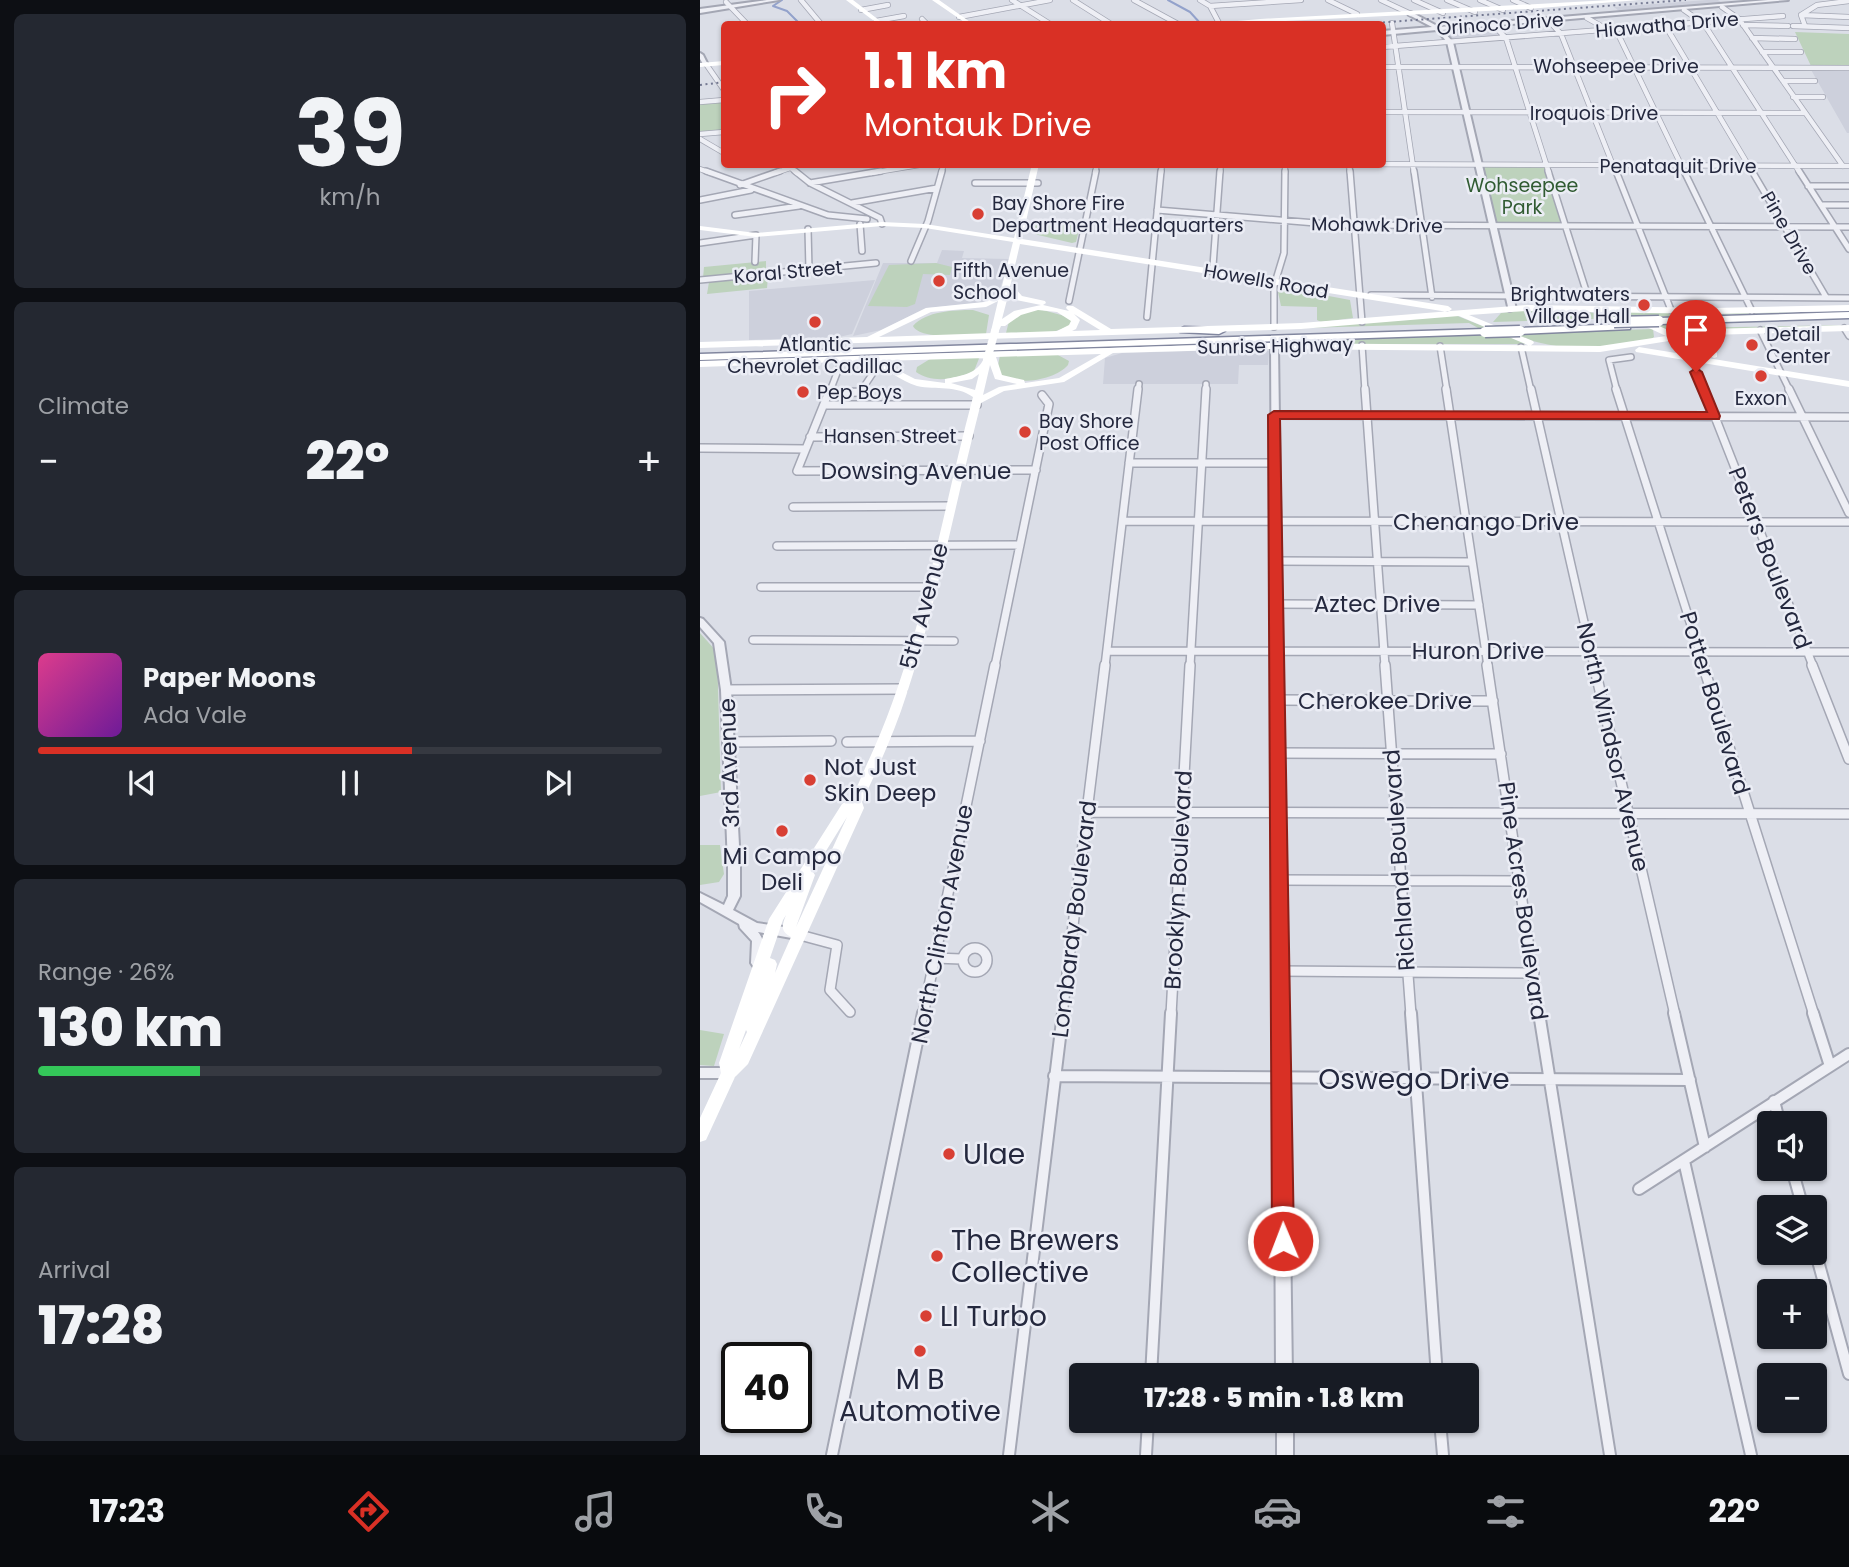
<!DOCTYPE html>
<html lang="en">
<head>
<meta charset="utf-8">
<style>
	body { margin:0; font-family:Poppins,sans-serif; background:#242831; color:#f1f3f6; height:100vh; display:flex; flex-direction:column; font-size:26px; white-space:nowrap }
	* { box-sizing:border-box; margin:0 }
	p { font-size:23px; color:#9ea1a6 }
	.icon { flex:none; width:38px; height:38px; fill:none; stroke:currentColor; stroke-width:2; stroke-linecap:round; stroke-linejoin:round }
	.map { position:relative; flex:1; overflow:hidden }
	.drawer { display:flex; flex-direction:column; gap:14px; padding:14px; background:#0d0f14; width:700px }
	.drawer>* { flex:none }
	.banner { position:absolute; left:21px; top:21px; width:665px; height:147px; border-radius:7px; box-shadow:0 2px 5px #0004; background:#d93025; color:#fff; overflow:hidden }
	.controls { position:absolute; left:1057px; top:1111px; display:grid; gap:14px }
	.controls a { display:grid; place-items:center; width:70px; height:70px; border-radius:7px; background:#171b24; box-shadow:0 2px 5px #0004; font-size:35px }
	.speed { position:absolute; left:21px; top:1342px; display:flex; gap:14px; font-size:35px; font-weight:700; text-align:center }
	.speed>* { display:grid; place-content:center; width:91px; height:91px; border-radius:50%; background:#171b24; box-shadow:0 2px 5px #0004; line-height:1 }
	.speed .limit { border:4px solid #111; border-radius:10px; background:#fff; color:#111 }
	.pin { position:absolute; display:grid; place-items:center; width:60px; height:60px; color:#fff; margin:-72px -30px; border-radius:50% 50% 50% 0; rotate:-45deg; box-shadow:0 0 7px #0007 }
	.pin .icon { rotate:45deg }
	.me { position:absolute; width:77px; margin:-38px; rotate:359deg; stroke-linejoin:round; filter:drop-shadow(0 0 5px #0008) }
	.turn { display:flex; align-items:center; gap:24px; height:147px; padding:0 28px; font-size:32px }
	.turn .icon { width:91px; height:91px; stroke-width:2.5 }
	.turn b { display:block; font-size:49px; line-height:60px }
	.big { font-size:52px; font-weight:800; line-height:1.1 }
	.drawer .tile { flex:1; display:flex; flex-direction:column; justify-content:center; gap:10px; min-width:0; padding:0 24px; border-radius:10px; background:#242831 }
	.drawer .dial { align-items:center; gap:0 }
	.dial b { font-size:91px; line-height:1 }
	.song { display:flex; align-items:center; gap:21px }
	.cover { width:84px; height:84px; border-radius:10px; background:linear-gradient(135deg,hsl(330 70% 55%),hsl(280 70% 35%)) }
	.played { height:7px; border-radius:4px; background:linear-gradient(90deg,#d93025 60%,#363941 60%) }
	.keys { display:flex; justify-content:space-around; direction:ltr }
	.heat { display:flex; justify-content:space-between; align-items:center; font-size:38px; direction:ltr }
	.charge { height:10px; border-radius:5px; background:linear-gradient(90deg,#34c759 26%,#363941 0) }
	.trip { position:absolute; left:369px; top:1363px; width:410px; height:70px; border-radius:7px; background:#171b24; box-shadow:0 2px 5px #0004; font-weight:800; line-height:70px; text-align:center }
	.tab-bar { display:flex; height:112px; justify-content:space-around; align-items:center; background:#090b0e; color:#9ea1a6 }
	.tab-bar .icon { width:49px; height:49px }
	.tab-bar .on { color:#d93025 }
	.tab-bar b { font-size:32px; color:#f1f3f6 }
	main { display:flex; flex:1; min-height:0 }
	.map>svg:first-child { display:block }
</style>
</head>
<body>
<main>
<section class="drawer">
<div class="tile dial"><b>39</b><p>km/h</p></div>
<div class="tile"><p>Climate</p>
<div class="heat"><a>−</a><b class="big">22°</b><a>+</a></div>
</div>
<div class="tile">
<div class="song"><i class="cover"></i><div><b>Paper Moons</b><p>Ada Vale</p></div></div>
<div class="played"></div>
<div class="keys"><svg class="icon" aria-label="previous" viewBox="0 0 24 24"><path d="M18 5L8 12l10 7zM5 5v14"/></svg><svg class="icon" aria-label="pause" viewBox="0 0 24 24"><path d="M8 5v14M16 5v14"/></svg><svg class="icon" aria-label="next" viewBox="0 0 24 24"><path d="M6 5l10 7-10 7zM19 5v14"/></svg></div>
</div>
<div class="tile"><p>Range · 26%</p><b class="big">130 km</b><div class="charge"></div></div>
<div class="tile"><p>Arrival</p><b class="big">17:28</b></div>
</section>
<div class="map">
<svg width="1149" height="1455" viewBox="0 0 1149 1455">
	<rect width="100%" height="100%" fill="#dbdee7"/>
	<path fill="#cdd0dc" d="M1007 0H1018L1026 6 923 14 914 7Z
		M790 26 801 36 753 41 743 31Z
		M1110 68 1149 70V133H1147Z
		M242 250 264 251 262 258 309 259 298 296 288 302 226 308 181 330 153 336 183 263H237Z
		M175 280 152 334 139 337 49 340V291Z
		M562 349 569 351 568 365H539L538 384H403L405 358 422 353Z"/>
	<path fill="#bdd2bc" d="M1095 32 1149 34V67L1111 66Z
		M24 101V130L0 132V103Z
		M779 166H847L866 226H793Z
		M336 222H381L376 242 372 243 334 234Z
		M66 261V272L3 278 4 267Z
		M236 263 252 267 250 275 223 274 215 304 207 307 168 306 189 265Z
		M68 277 67 288 7 294 9 282Z
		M586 288 650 300 653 318 621 322 617 320V307L581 306 578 292Z
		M339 309 372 318 370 326 353 332 306 333 310 317Z
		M273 310 289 315 286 334C269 334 221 341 213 326 226 311 254 310 273 310Z
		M821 310 888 312 925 318 793 322 801 313Z
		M908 311 1098 312 952 317 978 328 1149 325 975 335 937 317Z
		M755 315 827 344H557L789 334 769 323 574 329Z
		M953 329 954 337 949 341C906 352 853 351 812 334Z
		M300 355H358L369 361 368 365C354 381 311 388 297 371Z
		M280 356 274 371C257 379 233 384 216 372L217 367 230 359Z
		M0 633 17 652 21 792 0 796Z
		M0 845H20L24 874 19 882 0 885Z
		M0 1030 24 1034 14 1066 0 1065Z"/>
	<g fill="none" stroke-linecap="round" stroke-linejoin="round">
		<path stroke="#93a2cb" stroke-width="2" d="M82 0 73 6 87 11 100 24
			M468 0 490 12 500 23"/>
		<g stroke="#a4a7b4" stroke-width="6">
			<path id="minor-far4" d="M101 0 121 24
				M312 0 350 24
				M373 0 411 24
				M434 0 478 24
				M500 0 510 6 519 23
				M628 0 657 14
				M681 0 711 14
				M714 0 743 13
				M747 0 775 12
				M780 0 803 10
				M813 0 831 8
				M26 2 47 24
				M510 6 601 0
				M1022 7 1039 19 1143 166
				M161 10 188 5
				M984 10 1004 24 1100 173
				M1101 15 1149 17
				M259 17 350 0
				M887 18 919 36 985 173
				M222 19 227 24
				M848 20 861 34 916 173
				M176 21 204 16
				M692 23 714 173
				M793 25 806 38 849 173
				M965 25 1053 173
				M1043 25 1088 26
				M1093 26 1149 28
				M1105 26 1101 15 1117 5 1149 1
				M1052 38 1095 39
				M682 47 1083 16
				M1062 52H1101
				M6 64 24 90
				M682 67 1149 68
				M1083 81H1115
				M1093 97H1123
				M0 102 24 100
				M682 112 1105 113
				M0 134 24 132
				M0 139 24 153
				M86 164 97 173
				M640 164 1149 166
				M649 164 650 173
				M0 169 11 173
				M75 173 90 168
				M171 173 225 164
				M241 173 244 164
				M395 173 397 164
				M461 173 462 164
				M520 173 521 164
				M585 173V164"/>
		</g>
		<g stroke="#a4a7b4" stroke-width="8">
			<path id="minor-far3" d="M6 171 128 215 167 219
				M95 171 110 183 180 218 182 224
				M650 171 662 322
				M714 171 732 297
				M848 171 888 297
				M916 171 971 310
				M984 171 1052 311
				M1052 171 1126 297
				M1099 171 1149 249
				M110 183 181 171
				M275 183H338
				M40 185 80 171
				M1108 186H1149
				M0 200 51 190
				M152 203 237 188
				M1121 205H1149
				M457 210 640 225 1149 227
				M35 215 99 206
				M160 224 162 251
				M108 229 109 270
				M0 243 56 235 55 262
				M211 261 228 221 242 171
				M510 271 513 266 520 171
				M0 280 176 263
				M671 295 1149 298
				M369 301 396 171
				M447 317 461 171
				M574 327V286L584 253 585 171
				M1144 328 1149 336
				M1060 330 1090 391
				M662 345 665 391
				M740 346 747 391
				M821 347 831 391
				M991 356 1005 391
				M130 391 142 360
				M161 391 173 373
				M438 391 439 384
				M506 391V384
				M917 391 909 360 931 357"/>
		</g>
		<g stroke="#a4a7b4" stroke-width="10">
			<path id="minor-far2" d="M130 389 97 471 336 470
				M665 389 685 666
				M746 389 788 666
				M831 389 894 666
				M916 389 1004 666
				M1004 389 1113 666
				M1089 389 1149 513
				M129 393 160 392 162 389
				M124 405H277
				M574 415 1149 417
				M110 437 269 436
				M0 448 105 449
				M429 463H575
				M93 507 250 506
				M423 521 1149 522
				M77 546 320 545
				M576 561 772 562
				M61 587H230
				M576 604 779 605
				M53 640 254 641
				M407 651 1149 652
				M295 666 349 404 342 395
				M405 666 438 389
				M490 666 506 389"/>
		</g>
		<g stroke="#a4a7b4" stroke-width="12">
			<path id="minor-far1" d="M685 665 711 1015
				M787 665 839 1015
				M894 665 975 1015
				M1003 665 1114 1015
				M1112 665 1149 759
				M26 690 202 689
				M577 700 793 701
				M28 742 131 741
				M147 742 280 741
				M577 753 801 754
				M387 812 1149 814
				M578 880 820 881
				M100 935 137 945 130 990 150 1012
				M263 960a12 12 0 1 1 24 0a12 12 0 1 1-24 0Z
				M235 958 261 959
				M579 971 834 973
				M223 1015 295 665
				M362 1015 405 665
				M471 1015 490 665"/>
		</g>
		<g stroke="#a4a7b4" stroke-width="14">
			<path id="minor" d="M711 1013 737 1376
				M839 1013 910 1455
				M974 1013 1005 1147
				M1113 1013 1130 1066
				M0 1073H29
				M354 1076 990 1080
				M1074 1101 1080 1124
				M984 1161 1051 1455
				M1092 1169 1103 1208
				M939 1189 1149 1054
				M1115 1250 1149 1374
				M451 1376 471 1013
				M740 1421 743 1455
				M132 1455 223 1013
				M309 1455 363 1013
				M446 1455 448 1421"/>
		</g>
		<g stroke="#a4a7b4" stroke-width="4">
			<path id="tertiary" d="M67 0H79L0 13V9Z
				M1068 0H1088L742 30 753 42 816 309 809 311 747 42 737 30 682 35V31L732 27 709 15 711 12 739 27Z
				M0 53 3 55 8 65 3 64 0 59Z
				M571 344 578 346 592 1376H576Z
				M0 618 3 619 24 642 31 690 40 865V896L33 910 57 923 97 929 101 931 103 934 101 937 97 939 58 932C66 941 65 956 61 966L57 968 53 966 51 963 52 941 40 928 39 924 0 902V893L24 905 28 896V865L21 690 14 643 0 627Z
				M577 1421H593V1455H577Z"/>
		</g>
		<g stroke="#82879f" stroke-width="3">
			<path id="motorway" d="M1149 312V318L959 324 953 321 959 318Z
				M926 324 930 325V329L820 334 814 331 820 328Z
				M484 327 519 328 525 331 519 334 480 332 478 330Z
				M785 329 791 332 789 334 0 360V354Z"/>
		</g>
		<use href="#minor-far4" stroke="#eeeff5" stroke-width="4.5"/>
		<use href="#minor-far3" stroke="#eeeff5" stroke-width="5"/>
		<use href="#minor-far2" stroke="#eeeff5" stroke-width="7"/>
		<use href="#minor-far1" stroke="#eeeff5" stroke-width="9"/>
		<use href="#minor" stroke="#eeeff5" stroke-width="10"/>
		<use href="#tertiary" fill="#eeeff5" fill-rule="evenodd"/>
		<path fill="#fff" fill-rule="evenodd" d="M146 0H153L184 24H178Z
			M232 0H239L273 24H267Z
			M911 0H939L828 9 526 24H503L560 19Z
			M24 61V65L0 67V63Z
			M332 164H339L322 239 748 306 752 309 748 312 320 244 310 287H314L322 296 345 301 346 303 343 305 369 311 366 308 367 306H373L411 329 601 323 827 305 1013 308 1149 305V311L1013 314 827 311 769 315 833 341 834 343 830 346 759 316 601 329 0 348V342L167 337 226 308 284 302 300 294 313 242 225 228 182 226 56 237 0 230V226L56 233 182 222 225 224 314 238ZM309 292 316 300 341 305 314 311 302 319ZM298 301 291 331 293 333 179 337 231 312 286 307ZM338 310 357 312 371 321 369 325 357 331 298 333 301 326H305L321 315ZM374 314 400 330 372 331 376 329 380 320Z
			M939 317 977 334 1009 329 1149 325V331L1009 335 985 338 1017 353V357L1014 358 975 340 900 352 562 349 413 353 364 382 304 391 281 403C256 500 238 598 207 693 195 731 179 766 162 802L164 808 48 1064 35 1077 6 1140 0 1142V1118L21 1073 19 1063 69 919 142 804C156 796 160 778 167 764 221 649 240 520 273 397 256 385 237 390 217 386 200 381 188 368 171 364L170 361 0 367V361L562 343 900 346 966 336 936 322V318ZM401 354 359 378 325 383 324 380 302 375 296 357ZM284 358C278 374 260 376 245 379V383L215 379 180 361 286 358ZM290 365 295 379 317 384 299 387 283 395ZM279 374 275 390 251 383 272 379ZM147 817 96 927 115 875 113 872ZM86 915C82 925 80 931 91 937L75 973 77 964 75 960 70 958 83 920ZM46 1030 47 1032 39 1049Z
			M939 347 1149 381V387L936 352 935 350Z"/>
		<use href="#motorway" fill="#fff" fill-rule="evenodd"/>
		<path stroke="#747992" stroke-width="2" stroke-dasharray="2 3.5" stroke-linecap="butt" d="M661 24 986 0
			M0 85 24 82"/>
		<g stroke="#82879f" stroke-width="13" stroke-linecap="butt">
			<path id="motorway-bridge" d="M914 322 959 321
				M785 332 820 331"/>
		</g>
		<path stroke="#fff" stroke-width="8" d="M287 360 295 331"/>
		<use href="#motorway-bridge" stroke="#fff" stroke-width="10"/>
	</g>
	<path fill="#d93025" stroke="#8d1f18" stroke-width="2" d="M996 368 1002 372 1020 416 1019 419H580L594 1241 590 1248 583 1251 575 1248 572 1241 568 415 574 411 1007 412 990 372Z"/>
	<g fill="#d83f34" stroke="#ebedf5" stroke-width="2.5">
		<circle cx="278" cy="214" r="7"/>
		<circle cx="239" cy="281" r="7"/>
		<circle cx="944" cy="305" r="7"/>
		<circle cx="115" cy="322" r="7"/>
		<circle cx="1052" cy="345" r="7"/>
		<circle cx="1061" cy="376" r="7"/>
		<circle cx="103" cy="392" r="7"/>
		<circle cx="325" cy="432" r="7"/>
		<circle cx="110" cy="780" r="7"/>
		<circle cx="82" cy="831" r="7"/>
		<circle cx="249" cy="1154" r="7"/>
		<circle cx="237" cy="1256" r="7"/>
		<circle cx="226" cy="1316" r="7"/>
		<circle cx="220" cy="1351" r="7"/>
	</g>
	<g text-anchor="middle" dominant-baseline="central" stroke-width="5" stroke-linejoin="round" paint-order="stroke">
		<g font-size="19" fill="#24283e" stroke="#ebedf5">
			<text transform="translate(800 24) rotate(-4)">Orinoco Drive</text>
			<text transform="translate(967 25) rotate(-5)">Hiawatha Drive</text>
			<text x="916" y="66">Wohseepee Drive</text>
			<text x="894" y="113">Iroquois Drive</text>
			<text x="978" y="166">Penataquit Drive</text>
			<text transform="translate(677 225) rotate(1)">Mohawk Drive</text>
			<text transform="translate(1089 233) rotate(60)">Pine Drive</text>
			<text transform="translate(88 272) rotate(-5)">Koral Street</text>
			<text transform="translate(566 281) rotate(10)">Howells Road</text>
			<text transform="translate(575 346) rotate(-1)">Sunrise Highway</text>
			<text x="190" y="436">Hansen Street</text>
		</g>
		<g font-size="19" fill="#305b32" stroke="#ebedf5">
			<text x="822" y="185">Wohseepee<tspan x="822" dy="22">Park</tspan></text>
		</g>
		<g font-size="19" fill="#24283e" stroke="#ebedf5" text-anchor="start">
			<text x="292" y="203">Bay Shore Fire<tspan x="292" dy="22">Department Headquarters</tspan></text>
			<text x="253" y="270">Fifth Avenue<tspan x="253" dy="22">School</tspan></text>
			<text x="930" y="294" text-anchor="end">Brightwaters<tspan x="930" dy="22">Village Hall</tspan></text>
			<text x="1066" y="334">Detail<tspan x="1066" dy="22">Center</tspan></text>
			<text x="115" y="344" text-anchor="middle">Atlantic<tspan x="115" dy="22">Chevrolet Cadillac</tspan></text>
			<text x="117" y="392">Pep Boys</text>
			<text x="1061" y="398" text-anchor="middle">Exxon</text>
			<text x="339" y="421">Bay Shore<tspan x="339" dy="22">Post Office</tspan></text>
		</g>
		<g font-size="23" fill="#24283e" stroke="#ebedf5">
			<text x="216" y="471">Dowsing Avenue</text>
			<text x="786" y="522">Chenango Drive</text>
			<text transform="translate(1070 558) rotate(69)">Peters Boulevard</text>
			<text x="677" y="604">Aztec Drive</text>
			<text transform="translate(224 606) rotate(-75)">5th Avenue</text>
			<text x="778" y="651">Huron Drive</text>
			<text x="685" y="701">Cherokee Drive</text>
			<text transform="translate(1015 703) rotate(73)">Potter Boulevard</text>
			<text transform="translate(913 747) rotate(77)">North Windsor Avenue</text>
			<text transform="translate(29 763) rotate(-92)">3rd Avenue</text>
			<text transform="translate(699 860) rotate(-94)">Richland Boulevard</text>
			<text transform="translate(478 880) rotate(-87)">Brooklyn Boulevard</text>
			<text transform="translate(823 901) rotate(82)">Pine Acres Boulevard</text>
			<text transform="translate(374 919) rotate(-83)">Lombardy Boulevard</text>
			<text transform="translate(242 924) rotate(-79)">North Clinton Avenue</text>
		</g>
		<g font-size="23" fill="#24283e" stroke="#ebedf5" text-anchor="start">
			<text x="124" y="767">Not Just<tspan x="124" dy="26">Skin Deep</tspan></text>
			<text x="82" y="856" text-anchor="middle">Mi Campo<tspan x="82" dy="26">Deli</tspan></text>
		</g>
		<g font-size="28" fill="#24283e" stroke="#ebedf5">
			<text x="714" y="1079">Oswego Drive</text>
		</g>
		<g font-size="28" fill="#24283e" stroke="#ebedf5" text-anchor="start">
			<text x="263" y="1154">Ulae</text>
			<text x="251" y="1240">The Brewers<tspan x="251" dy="32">Collective</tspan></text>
			<text x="240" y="1316">LI Turbo</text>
			<text x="220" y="1379" text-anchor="middle">M B<tspan x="220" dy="32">Automotive</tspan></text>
		</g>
	</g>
</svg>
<div class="controls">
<a><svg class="icon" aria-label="sound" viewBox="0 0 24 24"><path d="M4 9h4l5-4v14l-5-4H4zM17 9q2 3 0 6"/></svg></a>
<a><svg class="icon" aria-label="layers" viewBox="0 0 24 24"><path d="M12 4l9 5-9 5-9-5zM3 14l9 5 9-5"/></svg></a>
<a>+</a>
<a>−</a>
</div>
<div class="speed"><div class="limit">40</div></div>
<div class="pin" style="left:996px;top:372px;background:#d93025"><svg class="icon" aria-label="arrive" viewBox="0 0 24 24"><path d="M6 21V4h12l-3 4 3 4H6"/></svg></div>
<svg class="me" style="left:583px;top:1241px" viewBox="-20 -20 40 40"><circle r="17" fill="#d93025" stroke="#fff" stroke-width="3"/><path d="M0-11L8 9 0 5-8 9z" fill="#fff"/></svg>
<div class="trip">17:28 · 5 min · 1.8 km</div>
<div class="banner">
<div class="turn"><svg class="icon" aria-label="right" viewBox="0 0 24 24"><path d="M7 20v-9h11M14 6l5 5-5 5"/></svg><div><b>1.1 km</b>Montauk Drive</div></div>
</div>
</div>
</main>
<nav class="tab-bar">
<b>17:23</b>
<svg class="icon on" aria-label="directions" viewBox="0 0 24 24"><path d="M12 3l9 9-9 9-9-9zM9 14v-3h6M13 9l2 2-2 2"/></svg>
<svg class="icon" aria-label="music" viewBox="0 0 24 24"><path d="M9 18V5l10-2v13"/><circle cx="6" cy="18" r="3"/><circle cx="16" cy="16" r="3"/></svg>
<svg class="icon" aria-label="phone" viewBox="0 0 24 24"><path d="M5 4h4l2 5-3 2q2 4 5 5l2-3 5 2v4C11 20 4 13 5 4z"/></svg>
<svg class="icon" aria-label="climate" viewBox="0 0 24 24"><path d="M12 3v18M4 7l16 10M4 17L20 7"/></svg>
<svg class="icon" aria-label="car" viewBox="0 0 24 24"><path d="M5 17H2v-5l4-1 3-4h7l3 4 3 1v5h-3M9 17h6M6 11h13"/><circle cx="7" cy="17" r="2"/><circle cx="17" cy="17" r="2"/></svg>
<svg class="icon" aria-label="filters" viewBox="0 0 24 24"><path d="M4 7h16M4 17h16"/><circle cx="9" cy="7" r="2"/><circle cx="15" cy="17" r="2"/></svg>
<b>22°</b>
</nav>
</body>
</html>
